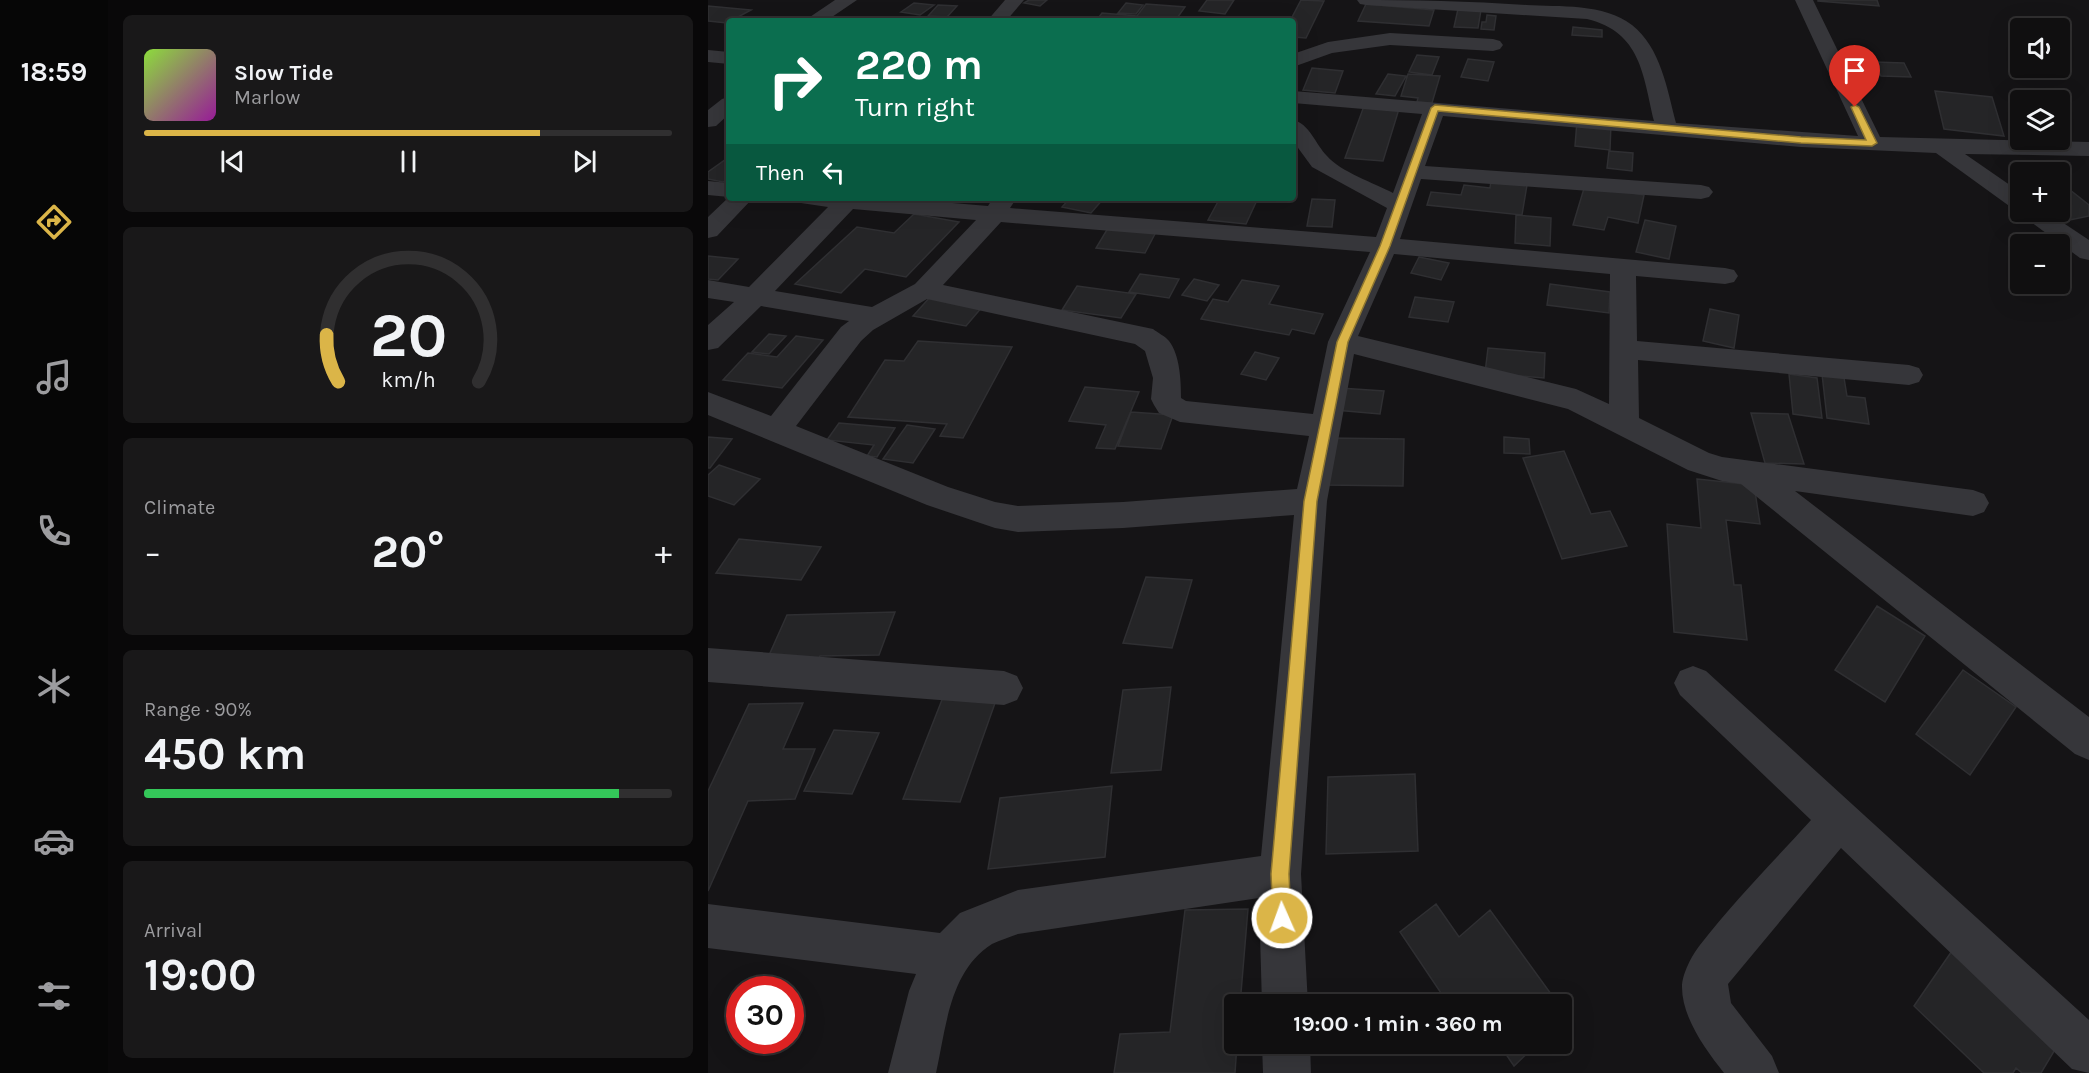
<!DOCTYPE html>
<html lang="en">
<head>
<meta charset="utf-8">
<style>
	body { margin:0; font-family:Karla,sans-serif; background:#191819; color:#f1f3f6; height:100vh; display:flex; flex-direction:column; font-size:22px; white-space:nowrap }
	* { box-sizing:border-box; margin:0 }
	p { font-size:20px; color:#9c9c9f }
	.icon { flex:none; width:33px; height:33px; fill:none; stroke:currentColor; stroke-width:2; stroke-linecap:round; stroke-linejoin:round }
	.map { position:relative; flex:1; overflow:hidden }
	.drawer { display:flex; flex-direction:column; gap:15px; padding:15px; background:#090809; width:600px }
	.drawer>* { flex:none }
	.hud { position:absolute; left:18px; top:18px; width:570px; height:183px; border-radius:6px; box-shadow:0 6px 24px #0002,0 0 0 2px #302f30; background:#0b6e4f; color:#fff; overflow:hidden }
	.tools { position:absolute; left:1302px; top:18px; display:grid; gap:12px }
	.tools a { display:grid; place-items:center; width:60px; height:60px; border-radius:6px; background:#100f10; box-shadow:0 6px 24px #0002,0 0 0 2px #302f30; font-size:30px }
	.speed { position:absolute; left:18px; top:976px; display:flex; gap:12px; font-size:30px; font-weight:700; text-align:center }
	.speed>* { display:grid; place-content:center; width:78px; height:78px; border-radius:50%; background:#100f10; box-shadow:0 6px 24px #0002,0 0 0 2px #302f30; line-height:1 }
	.speed .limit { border:9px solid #d22; background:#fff; color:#111 }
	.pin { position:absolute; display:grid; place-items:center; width:51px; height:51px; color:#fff; margin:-62px -26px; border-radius:50% 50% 50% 0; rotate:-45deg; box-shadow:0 0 6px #0007 }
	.pin .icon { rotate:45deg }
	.me { position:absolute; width:66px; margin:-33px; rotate:358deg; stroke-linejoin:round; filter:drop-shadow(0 0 4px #0008) }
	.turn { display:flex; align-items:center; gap:21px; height:126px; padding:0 30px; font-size:27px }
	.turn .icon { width:78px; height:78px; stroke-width:2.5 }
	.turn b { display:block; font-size:42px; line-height:51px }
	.then { display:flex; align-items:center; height:57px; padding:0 30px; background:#0003; gap:12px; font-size:22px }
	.big { font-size:45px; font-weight:700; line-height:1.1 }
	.drawer .widget { flex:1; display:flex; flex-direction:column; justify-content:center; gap:9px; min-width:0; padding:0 21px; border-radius:9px; background:#191819 }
	.drawer .dial { align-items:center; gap:0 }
	.dial svg { height:156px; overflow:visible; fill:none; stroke:#302f30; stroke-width:7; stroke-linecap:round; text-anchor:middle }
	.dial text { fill:#f1f3f6; stroke:none }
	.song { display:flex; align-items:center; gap:18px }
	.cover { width:72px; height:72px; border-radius:9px; background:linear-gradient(135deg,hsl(90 70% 55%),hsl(300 70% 35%)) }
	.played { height:6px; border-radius:3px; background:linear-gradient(90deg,#dbb548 75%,#302f30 75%) }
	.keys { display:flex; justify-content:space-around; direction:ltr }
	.heat { display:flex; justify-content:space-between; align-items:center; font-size:33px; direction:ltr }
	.charge { height:9px; border-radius:4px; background:linear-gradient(90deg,#34c759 90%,#302f30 0) }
	.trip { position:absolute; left:516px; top:994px; width:348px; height:60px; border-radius:6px; background:#100f10; box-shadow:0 6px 24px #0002,0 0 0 2px #302f30; font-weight:700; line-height:60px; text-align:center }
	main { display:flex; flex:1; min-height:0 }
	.tabs { display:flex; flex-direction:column; width:108px; justify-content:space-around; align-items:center; background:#060606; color:#9c9c9f }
	.tabs .icon { width:42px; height:42px }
	.tabs .selected { color:#dbb548 }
	.tabs b { font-size:27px; color:#f1f3f6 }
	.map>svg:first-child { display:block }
</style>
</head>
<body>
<main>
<nav class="tabs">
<b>18:59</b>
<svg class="icon selected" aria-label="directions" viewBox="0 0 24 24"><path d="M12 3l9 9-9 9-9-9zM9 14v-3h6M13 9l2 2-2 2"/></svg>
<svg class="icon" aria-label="music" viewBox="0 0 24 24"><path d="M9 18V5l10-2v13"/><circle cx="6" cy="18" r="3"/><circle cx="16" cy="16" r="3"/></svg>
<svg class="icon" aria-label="phone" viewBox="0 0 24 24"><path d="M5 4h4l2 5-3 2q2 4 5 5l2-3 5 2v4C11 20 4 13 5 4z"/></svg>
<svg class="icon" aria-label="climate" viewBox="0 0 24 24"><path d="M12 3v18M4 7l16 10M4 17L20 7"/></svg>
<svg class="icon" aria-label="car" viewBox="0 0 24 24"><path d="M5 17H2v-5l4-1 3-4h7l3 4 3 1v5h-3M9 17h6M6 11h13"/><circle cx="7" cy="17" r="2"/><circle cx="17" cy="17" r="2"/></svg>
<svg class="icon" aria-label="filters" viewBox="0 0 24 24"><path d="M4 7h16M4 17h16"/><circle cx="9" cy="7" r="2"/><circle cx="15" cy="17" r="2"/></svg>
</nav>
<section class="drawer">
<div class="widget">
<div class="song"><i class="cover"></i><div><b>Slow Tide</b><p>Marlow</p></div></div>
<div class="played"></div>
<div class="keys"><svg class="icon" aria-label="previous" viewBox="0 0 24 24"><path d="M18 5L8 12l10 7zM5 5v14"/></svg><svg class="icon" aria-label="pause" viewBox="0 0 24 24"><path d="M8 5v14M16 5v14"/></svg><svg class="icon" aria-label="next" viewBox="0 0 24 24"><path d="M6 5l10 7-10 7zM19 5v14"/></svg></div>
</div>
<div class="widget dial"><svg viewBox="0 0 100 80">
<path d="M14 69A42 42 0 1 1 86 69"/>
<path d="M14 69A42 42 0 0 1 8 45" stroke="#dbb548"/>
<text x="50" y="56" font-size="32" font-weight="700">20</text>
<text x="50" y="72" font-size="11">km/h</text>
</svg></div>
<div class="widget"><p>Climate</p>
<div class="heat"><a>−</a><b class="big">20°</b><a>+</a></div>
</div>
<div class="widget"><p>Range · 90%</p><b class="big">450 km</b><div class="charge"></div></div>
<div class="widget"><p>Arrival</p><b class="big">19:00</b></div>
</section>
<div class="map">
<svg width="1381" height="1073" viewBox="0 0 1381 1073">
	<rect width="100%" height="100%" fill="#151416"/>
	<path fill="#252527" stroke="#2f2f32" stroke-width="1.5" d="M321 0H339L332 6 316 3Z
		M499 0H526L517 14 491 11Z
		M593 0 616 1 598 38 585 37V21H582Z
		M1110 0H1169L1171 6 1110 1Z
		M206 3 226 5 212 15 193 12Z
		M418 3 435 5 428 14 410 13Z
		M438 4 477 7 467 21H388L394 13 429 16Z
		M658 4 726 10 721 26 650 21Z
		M230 5 249 6 239 17 220 16Z
		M0 6 43 10 19 23 0 21Z
		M750 9 773 10 770 28 746 27Z
		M779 15 788 16 786 30 773 29 774 22H778Z
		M865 27 894 30V37L864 35Z
		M709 55 731 57 724 75 701 72Z
		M760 59 786 62 780 81 753 77Z
		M1166 62 1196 63 1203 77 1173 76Z
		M604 68 635 71 627 93 595 90Z
		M680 74 698 76 687 96 668 94Z
		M700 74 732 76 724 103 709 102 710 98 693 96Z
		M1227 91 1284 97 1296 136 1236 129Z
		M656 106 691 109 675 161 637 158Z
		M869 121 903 124 902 150 867 146Z
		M901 151 925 153 924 171 899 168Z
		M21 157V178L15 182 0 179V172Z
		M783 181 819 185 814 215 719 205 723 192 753 195 756 185 782 188Z
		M1352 182 1381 205V216L1357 221 1345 212H1352Z
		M877 185 936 195 930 223 900 217 896 230 865 225Z
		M362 198H396L383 213 354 207Z
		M512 198H550L538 224 500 220Z
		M604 199 627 200 624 227 599 226Z
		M206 214 251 222 198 277 157 269 133 293 87 284 149 227 186 233Z
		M808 215 843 218 842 246 807 243Z
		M937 220 968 226 961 259 928 252Z
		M400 228 448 232 437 253 388 248Z
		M0 256 30 259 10 280 0 279Z
		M711 257 741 263 733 280 703 273Z
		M432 274 471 279 461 298 421 292Z
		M486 279 511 285 499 301 474 295Z
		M534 280 571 286 561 304 615 314 606 334 584 329 581 335 493 319 505 299 520 302Z
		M842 284 902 292 901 313 839 305Z
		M369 286 428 294 413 318 354 310Z
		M223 296 275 306 258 326 205 316Z
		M707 297 746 302 740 322 701 317Z
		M1002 309 1031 315 1026 348 995 341Z
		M61 334 78 336 61 354 44 352Z
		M88 336 115 340 74 388 15 380 40 353 69 357Z
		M210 341 304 347 255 438 232 436 239 424 140 417 177 360 196 361Z
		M780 348 837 353 836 378 777 373Z
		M547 352 571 358 558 380 533 374Z
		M1081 374 1109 378 1114 418 1085 414Z
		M1114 374 1136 378 1139 396 1157 398 1161 424 1119 418Z
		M377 387 431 392 407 449 388 448 398 425 361 421Z
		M632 388 676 391 672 414 627 410Z
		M423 412 465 415 453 449 410 446Z
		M1043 413 1080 414 1096 464 1057 463Z
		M131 423 187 428 169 457 159 456 166 445 119 440Z
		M199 425 227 429 205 463 175 459Z
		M0 437 24 439 2 468H0Z
		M796 437 821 439 822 454 796 453Z
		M621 438 696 439 695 486 617 485Z
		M856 451 883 514 902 511 919 546 854 559 815 458Z
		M11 465 52 479 26 505 0 496V475Z
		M989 479 1046 485 1052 524 1018 520 1026 585H1033L1039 640 966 632 959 524 993 528Z
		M31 539 113 547 93 580 8 573Z
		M438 577 484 580 464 648 415 643Z
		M1169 606 1217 636 1177 702 1127 670Z
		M187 612 171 655 112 656 110 660 58 662 79 615Z
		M1255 670 1308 707 1262 775 1208 734Z
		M239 687 292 689 252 802 195 799Z
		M463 687 453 770 403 773 415 690Z
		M95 703 75 749H107L87 799 40 801 0 891V791L41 704Z
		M126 730 171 733 144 794 96 791Z
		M707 774 710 851 618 854 620 777Z
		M404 786 397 857 280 869 292 798Z
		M728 904 751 937 782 910 851 1005H765L762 1001 757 1005H741L692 932Z
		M540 909 532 1005H526V1044H529L527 1073H406L412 1034 462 1032 477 910Z
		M1246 948 1351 1043 1333 1073H1314L1308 1068 1305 1073H1276L1206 1006Z
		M791 1044H829L806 1066Z"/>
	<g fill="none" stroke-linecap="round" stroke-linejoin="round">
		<path fill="#36363a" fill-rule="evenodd" d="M127 0H149L118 21H96Z
			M297 0H316L298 21H279Z
			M649 0C706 0 761 1 818 5 851 7 896 3 924 25 953 48 959 89 968 123L1150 136 1087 0H1105L1172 137 1381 142V156L1257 154 1312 192V210L1304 208 1228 153 1093 147 735 116 717 166 993 185 1001 187 1005 192 1001 197 993 199 713 179 692 239 1017 268 1026 270 1030 276 1026 282 1017 284 928 276 929 341 1201 365 1211 368 1215 375 1211 382 1201 385 930 360 931 418 1001 453 1014 457 1265 490 1276 494 1281 503 1276 512 1265 516 1087 491 1381 717V760L1367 754 1033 484 1014 481 980 470 860 409 646 354 619 501 593 874 600 1005H554L551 898 310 934C302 937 292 940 284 944 241 971 238 1029 228 1073H180L201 991 208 974 0 948V904L232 933 252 913 310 890 553 856 586 515 415 528 310 532 287 528 219 505 0 415V392L63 416 133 327 141 321 53 306 10 348 0 350V325L26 302 0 298V280L41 287 120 207 93 203 89 198H185L280 206 285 198H303L306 202 302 208 668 237 679 208 604 167 585 141V120C601 123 608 145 619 156 633 172 666 183 685 193L714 114 585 103V91L946 121C935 75 933 32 879 19L658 5 652 4ZM145 209 268 220 207 284 164 307 67 291ZM293 222 662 252 620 342 605 414 478 401 473 398C473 381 472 355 461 341 457 336 450 333 445 329L235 285ZM686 254 902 274 901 404 868 389 650 336ZM219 299 427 344 437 351 445 378 443 399 446 405 451 413 472 422 601 436 589 489 415 502 310 506 287 502 240 487 88 426 153 341 165 330Z
			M682 33 785 39 792 41 795 45 792 49 785 51 682 45 624 53 585 67V54L620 42Z
			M0 50 21 52V64L0 62Z
			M21 97V114L8 126 0 127V110L14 99Z
			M0 181 21 183V198H45L9 236 0 238V217L21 197 0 195Z
			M1312 212H1339L1381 240V260L1372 258 1316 217Z
			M0 648 296 671 309 676 315 688 309 700 296 705 0 682Z
			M985 666 998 671 1381 1020V1073L1364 1069 1133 848 1020 984 1023 1003 1064 1056 1071 1073H1016C998 1050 974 1018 974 987 974 974 984 955 992 945 1026 901 1066 861 1103 820L972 695 966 683 972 671Z
			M554 1044H602L603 1073H555Z"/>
	</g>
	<path fill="#dbb548" stroke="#8e762f" stroke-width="1.5" d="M727 105 1093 137 1158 140 1143 107 1147 105 1151 107 1169 143 1164 146 1093 143 730 111 682 246 640 342 609 501 581 874 583 918 580 924 574 927 567 924 565 918 563 874 596 501 629 342 672 246 723 108Z"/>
</svg>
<div class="tools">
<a><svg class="icon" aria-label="sound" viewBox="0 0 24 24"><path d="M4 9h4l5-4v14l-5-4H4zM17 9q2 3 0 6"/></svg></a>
<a><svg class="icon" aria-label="layers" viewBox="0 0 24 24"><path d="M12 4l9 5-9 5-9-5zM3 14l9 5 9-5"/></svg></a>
<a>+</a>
<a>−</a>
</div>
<div class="speed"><div class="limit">30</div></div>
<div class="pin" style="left:1147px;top:107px;background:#d93025"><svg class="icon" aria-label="arrive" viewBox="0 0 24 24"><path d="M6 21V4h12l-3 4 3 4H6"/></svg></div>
<svg class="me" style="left:574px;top:918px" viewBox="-20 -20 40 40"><circle r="17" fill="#dbb548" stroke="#fff" stroke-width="3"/><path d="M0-11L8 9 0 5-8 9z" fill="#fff"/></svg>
<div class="trip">19:00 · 1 min · 360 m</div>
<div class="hud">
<div class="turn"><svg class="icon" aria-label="right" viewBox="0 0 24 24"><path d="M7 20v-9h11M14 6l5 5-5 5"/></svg><div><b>220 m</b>Turn right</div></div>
<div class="then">Then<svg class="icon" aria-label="left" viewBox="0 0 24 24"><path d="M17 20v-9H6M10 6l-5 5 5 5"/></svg></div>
</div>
</div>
</main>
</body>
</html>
